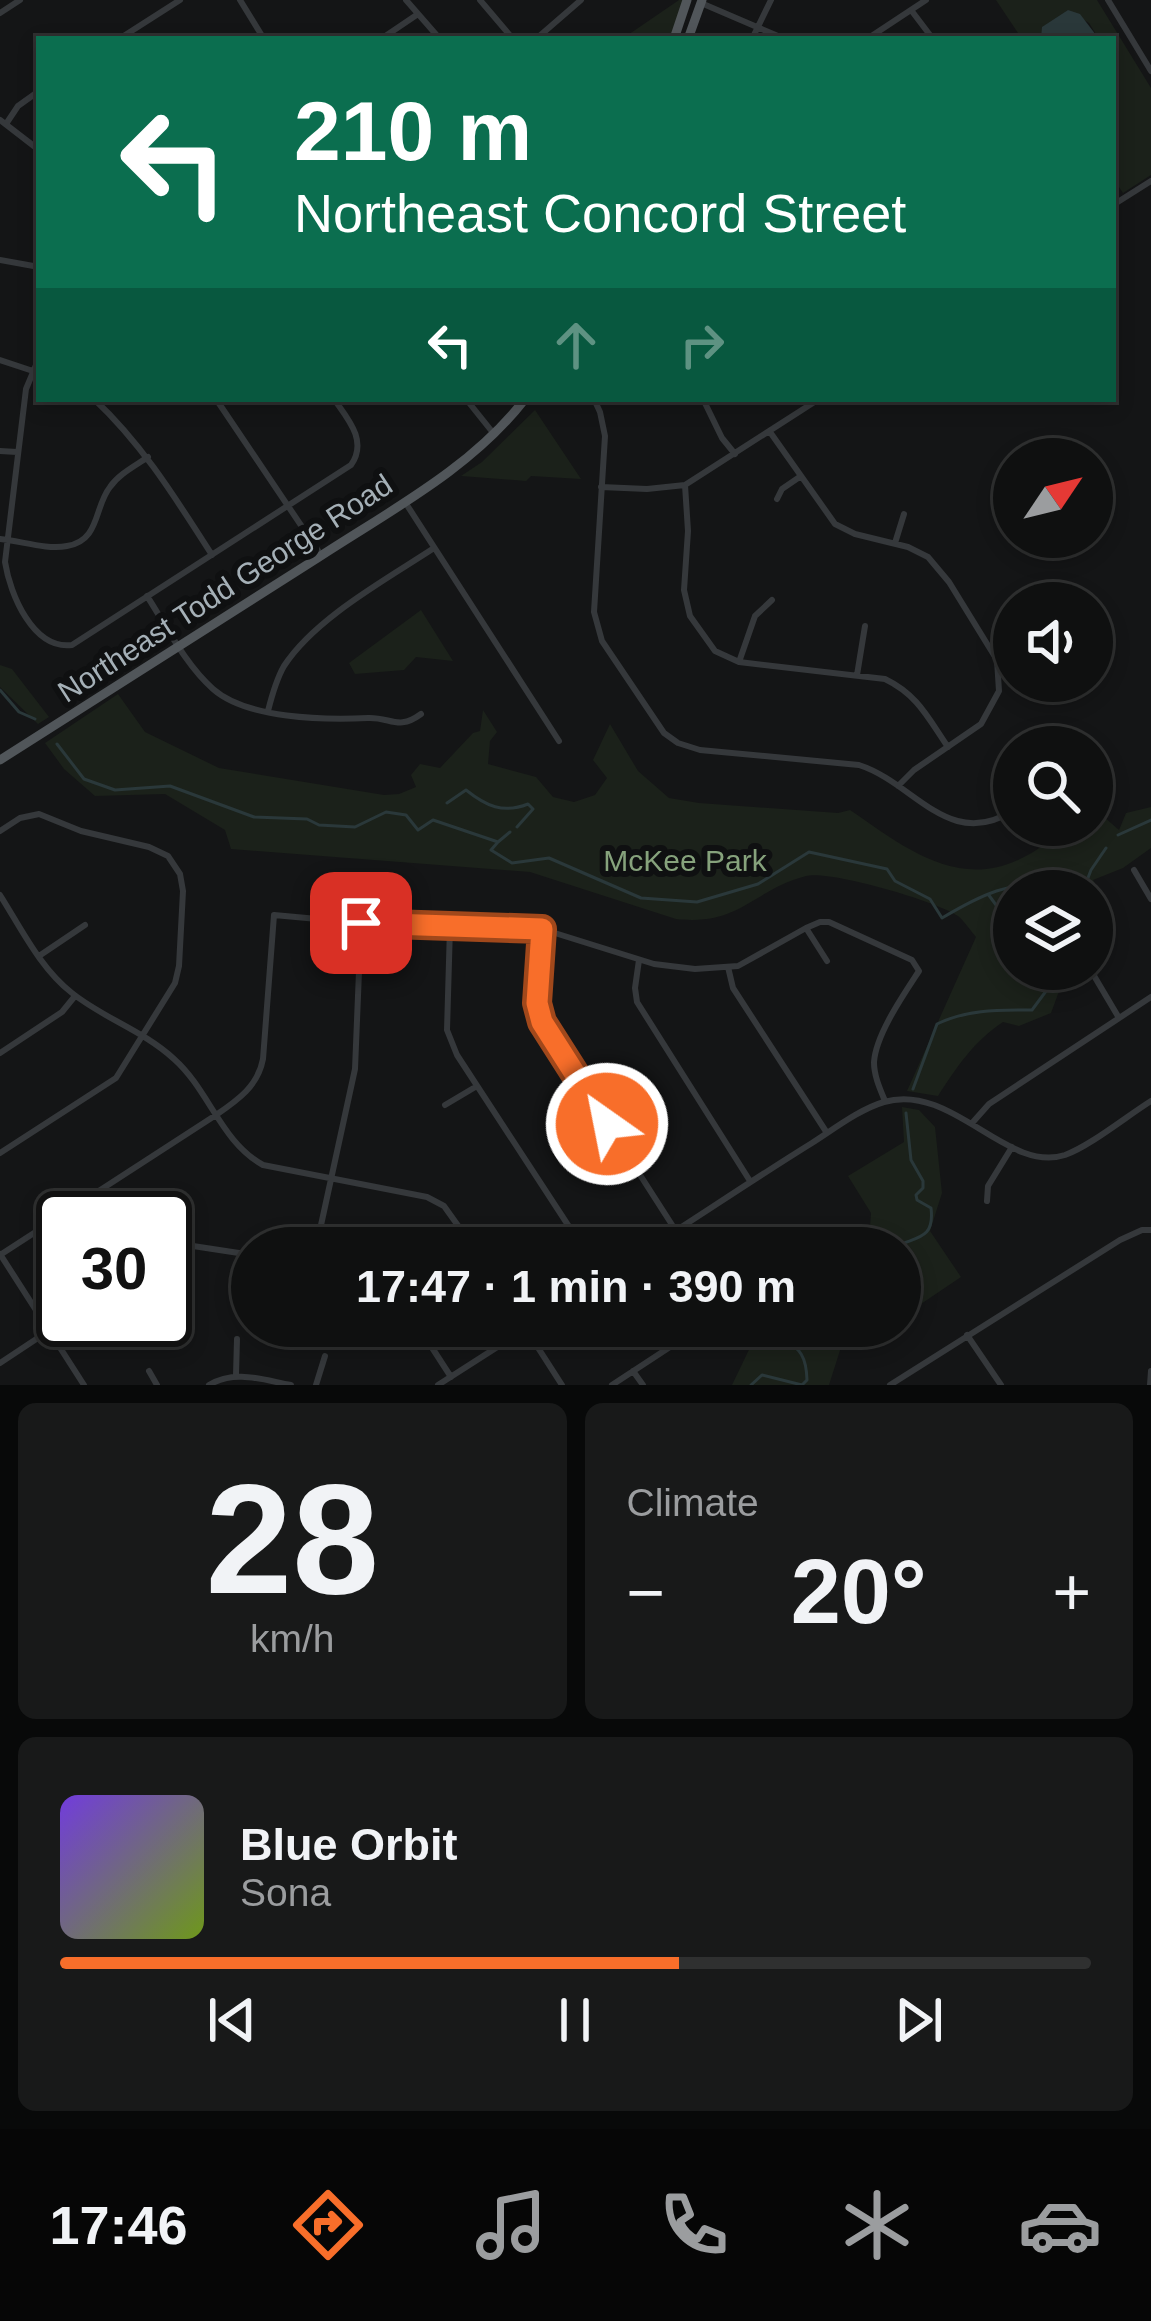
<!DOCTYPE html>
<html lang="en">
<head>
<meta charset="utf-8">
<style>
	body { margin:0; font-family:Helvetica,sans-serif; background:#181919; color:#f1f3f6; height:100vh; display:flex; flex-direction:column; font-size:45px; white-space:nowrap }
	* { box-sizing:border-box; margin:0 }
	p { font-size:39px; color:#9b9d9f }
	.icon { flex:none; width:66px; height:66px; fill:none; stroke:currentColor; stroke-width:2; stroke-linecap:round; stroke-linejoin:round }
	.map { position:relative; height:1385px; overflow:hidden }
	.details { display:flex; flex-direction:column; gap:18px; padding:18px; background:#080909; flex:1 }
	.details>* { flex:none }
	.banner { position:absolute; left:36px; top:36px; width:1080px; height:366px; border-radius:0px; box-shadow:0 6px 18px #0003,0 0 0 3px #2f3030; background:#0b6e4f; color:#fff; overflow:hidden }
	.needle { width:78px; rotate:55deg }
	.buttons { position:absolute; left:993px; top:438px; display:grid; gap:24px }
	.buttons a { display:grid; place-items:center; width:120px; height:120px; border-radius:50%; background:#0f1010; box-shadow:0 6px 18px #0003,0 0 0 3px #2f3030; font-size:60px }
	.speed { position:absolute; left:36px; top:1191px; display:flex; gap:24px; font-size:60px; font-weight:700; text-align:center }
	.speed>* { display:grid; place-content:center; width:156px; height:156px; border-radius:50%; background:#0f1010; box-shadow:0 6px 18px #0003,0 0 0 3px #2f3030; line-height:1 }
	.speed .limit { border:6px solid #111; border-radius:18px; background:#fff; color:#111 }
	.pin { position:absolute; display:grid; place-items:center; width:102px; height:102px; color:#fff; margin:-51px; border-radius:24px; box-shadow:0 6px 18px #0006 }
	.me { position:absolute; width:132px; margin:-66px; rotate:327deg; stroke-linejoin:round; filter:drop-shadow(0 0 9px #0008) }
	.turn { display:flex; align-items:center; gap:42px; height:252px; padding:0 60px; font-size:54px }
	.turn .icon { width:156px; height:156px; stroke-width:2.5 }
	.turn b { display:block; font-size:84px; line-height:102px }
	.lanes { display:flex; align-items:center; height:114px; padding:0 60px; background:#0003; justify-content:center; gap:60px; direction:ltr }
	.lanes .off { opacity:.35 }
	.big { font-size:90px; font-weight:600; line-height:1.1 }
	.details .card { flex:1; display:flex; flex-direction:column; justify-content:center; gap:18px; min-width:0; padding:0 42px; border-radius:18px; background:#181919 }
	.details .dial { align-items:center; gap:0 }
	.dial b { font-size:156px; line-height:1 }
	.song { display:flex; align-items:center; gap:36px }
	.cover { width:144px; height:144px; border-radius:18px; background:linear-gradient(135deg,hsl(260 70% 55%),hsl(80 70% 35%)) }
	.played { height:12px; border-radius:6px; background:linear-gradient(90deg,#f86e2a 60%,#2f3030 60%) }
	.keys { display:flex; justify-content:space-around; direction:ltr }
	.heat { display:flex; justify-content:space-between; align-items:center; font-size:66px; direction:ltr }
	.details .tiles { flex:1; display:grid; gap:18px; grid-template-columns:1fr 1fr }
	.card:last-child { grid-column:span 2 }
	.trip { position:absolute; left:231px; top:1227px; width:690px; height:120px; border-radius:60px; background:#0f1010; box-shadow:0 6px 18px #0003,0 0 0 3px #2f3030; font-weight:600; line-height:120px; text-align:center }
	.tabs { display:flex; height:192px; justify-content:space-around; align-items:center; background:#060606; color:#9b9d9f }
	.tabs .icon { width:84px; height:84px }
	.tabs .current { color:#f86e2a }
	.tabs b { font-size:54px; color:#f1f3f6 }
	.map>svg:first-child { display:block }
</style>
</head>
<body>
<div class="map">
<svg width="1151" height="1385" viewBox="0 0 1151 1385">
	<rect width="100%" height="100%" fill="#141516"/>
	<path fill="#1b211a" d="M679 0H686L673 39H622Z
		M996 0H1097L1151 88V175L1123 193 1113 178V39H1099L1089 23 1068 10 1043 27 1041 39H1022Z
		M535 410 581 479 531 476 526 481 461 476 482 462Z
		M421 610 453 661 416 657 404 670 355 674 349 663Z
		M0 665 12 669 49 717 38 724 0 687Z
		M118 694 145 732 219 768 384 795 399 794 416 787 411 775 420 764 440 768 473 733 480 731 483 710 497 732 490 741 488 764 536 777 553 797 574 802 595 795 607 778 593 760 610 724 638 771 669 798 699 803 838 813 850 810C903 846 958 892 1024 857 1050 844 1062 825 1092 825V813L1096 810 1119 830 1126 813 1151 807V848L1123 868 1093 880 1105 901 1092 908V891H1014V969H1062L1061 986 1051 1013 1019 1026 1003 1022C973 1042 957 1067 938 1096L907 1091 976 937C971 931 964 921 958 916 936 901 830 870 806 876 752 890 741 926 676 919L530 872 231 849 225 830 165 794 95 796 64 769 45 743Z
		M902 1107 919 1110 935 1127 942 1193 930 1231 961 1277 918 1306 909 1297 900 1303V1248H860L869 1241 871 1213 848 1176 904 1142Z
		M758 1326H865L843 1341 829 1385H732L757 1333Z"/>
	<path fill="#2a383a" d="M1068 10 1080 14 1099 39H1041L1042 27Z"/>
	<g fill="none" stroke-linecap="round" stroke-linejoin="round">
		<path stroke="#2a383a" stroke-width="3" d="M0 690 19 712 35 719
			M57 744 84 779 115 790 170 786 254 817 307 819 319 825 355 827 386 812 406 815 418 830 433 820 498 842 491 850 512 863 549 858 641 898 697 902 758 884 809 852 887 869 895 881 930 899 942 918C974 899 1018 874 1054 891
			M447 803 466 790C486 806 503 814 528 804L533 809 517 827
			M1118 835 1151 820
			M498 842 510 832
			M1083 891 1091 870 1106 848
			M988 894 1007 920 1014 919
			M913 1089 937 1024C968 1009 999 1010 1032 1010L1052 983 1051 969
			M893 1248C915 1236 935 1241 931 1208L917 1200 916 1195 923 1188V1181L911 1160 906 1113
			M751 1385 762 1375 802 1385 807 1380C806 1344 791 1348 771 1326"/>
		<path stroke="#35383b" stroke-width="6" d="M240 0 264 39
			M406 0 440 39
			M480 0 513 39
			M1108 0 1151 71
			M701 3 785 39
			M911 10 933 39
			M0 13 20 0
			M119 39 180 0
			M381 39 418 14
			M536 39 581 0
			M752 39 771 0
			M867 39 926 0
			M0 120 39 150
			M6 124 18 106 39 91
			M1113 205 1151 181
			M0 260 39 267
			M39 358 26 389 5 562C10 594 33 650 72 645L351 465C368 441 348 419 334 399
			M0 360 39 373
			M94 399C143 445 176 499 212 555
			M216 399 321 555
			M466 399 494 434
			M594 399 600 412 605 436 594 612 602 641 664 733 678 743 700 750 859 765C915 783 949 852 1014 810
			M703 399 722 438 735 454
			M770 432 835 524 855 534 908 547 928 557 949 582 997 660 999 691 981 724 914 770 898 786
			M0 451 17 452
			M685 485 688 531 684 590 690 616 715 651 739 662 885 679C918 695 928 718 948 747
			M601 487 647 489 685 485 819 399
			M777 499 782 489 801 476
			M405 502 559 741
			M0 539C21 541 47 550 67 546 100 541 94 507 110 487 119 474 135 466 148 457
			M895 543 904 514
			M147 596C167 627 185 664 213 689 247 719 324 720 368 718 391 717 398 731 421 714
			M739 662 755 616 772 600
			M857 675 865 626
			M268 711C272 695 276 680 284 666 315 618 387 579 434 548
			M0 831 20 818 39 814 81 831 149 847 168 856 180 874 183 891 179 966 175 983 116 1078 0 1153
			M1134 870 1151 899
			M0 895C21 928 40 968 72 993 103 1018 144 1031 174 1059 209 1090 221 1142 263 1165L427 1197 444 1206 474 1248
			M450 927 447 1030 457 1055 583 1248
			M806 928 827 961
			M542 929 537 1003 542 1022 676 1231
			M39 956 85 925
			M639 960 635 988 637 1002 750 1181
			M728 967 733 988 827 1133
			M1090 969 1119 1018
			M0 1053 62 1012 75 996
			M445 1105 477 1086
			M973 1122 989 1104 1151 997
			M987 1201 988 1186 1012 1147
			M316 1248 355 1069 361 923
			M649 1248C704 1213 757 1177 812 1143 834 1129 860 1109 884 1102 952 1082 1007 1174 1065 1155 1090 1146 1127 1116 1151 1101
			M822 1248 835 1239 851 1235
			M0 1254 84 1385
			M0 1255 216 1115C238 1100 258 1086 263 1059L274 915 361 923 542 929 654 964 695 969 738 966 806 928 820 922H829L912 960 919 971C904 994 876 1034 874 1062 874 1076 880 1089 885 1101
			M165 1256 193 1246 252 1255
			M418 1326 451 1377
			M526 1329 562 1385
			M967 1335 1001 1385
			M0 1363 65 1320
			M149 1371 157 1385
			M633 1371 643 1385
			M236 1375 237 1339
			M209 1385C235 1369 263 1380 291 1385
			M316 1385 325 1356
			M438 1385 530 1326
			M612 1385 702 1326
			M890 1385 1120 1240 1142 1230H1151
			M1150 1385 1151 1371"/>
		<path stroke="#51565a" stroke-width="9" d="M674 39 687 0
			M688 39 702 0
			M0 760C106 693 211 626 316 559 389 511 471 469 525 399"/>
	</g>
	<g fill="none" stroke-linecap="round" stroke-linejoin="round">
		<g stroke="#a1481b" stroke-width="30">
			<path id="route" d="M361 923 542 929 537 1003 542 1022 607 1124"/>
		</g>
		<use href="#route" stroke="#f86e2a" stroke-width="21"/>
	</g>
	<g text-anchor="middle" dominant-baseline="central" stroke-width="12" stroke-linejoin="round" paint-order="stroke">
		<g font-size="30" fill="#a5b0b7" stroke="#0f1011">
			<text transform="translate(225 588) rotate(-33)">Northeast Todd George Road</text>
		</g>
		<g font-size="30" fill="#86a27c" stroke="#0f1011">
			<text x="685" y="860">McKee Park</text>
		</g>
	</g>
</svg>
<div class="buttons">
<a><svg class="needle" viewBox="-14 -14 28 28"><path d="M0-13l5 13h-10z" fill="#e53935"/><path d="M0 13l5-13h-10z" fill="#9b9d9f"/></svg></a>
<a><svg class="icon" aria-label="sound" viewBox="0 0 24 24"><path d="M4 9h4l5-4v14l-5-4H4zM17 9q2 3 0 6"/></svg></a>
<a><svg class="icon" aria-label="search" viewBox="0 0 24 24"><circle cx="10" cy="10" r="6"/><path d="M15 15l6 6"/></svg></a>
<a><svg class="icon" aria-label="layers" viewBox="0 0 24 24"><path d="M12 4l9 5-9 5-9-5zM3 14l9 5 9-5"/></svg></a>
</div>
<div class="speed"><div class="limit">30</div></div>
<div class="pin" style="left:361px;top:923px;background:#d93025"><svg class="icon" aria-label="arrive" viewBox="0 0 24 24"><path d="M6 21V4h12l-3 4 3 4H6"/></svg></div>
<svg class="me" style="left:607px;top:1124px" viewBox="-20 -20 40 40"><circle r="17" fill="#f86e2a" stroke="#fff" stroke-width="3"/><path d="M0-11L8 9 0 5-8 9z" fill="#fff"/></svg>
<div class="trip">17:47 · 1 min · 390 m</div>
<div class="banner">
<div class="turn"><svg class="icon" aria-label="left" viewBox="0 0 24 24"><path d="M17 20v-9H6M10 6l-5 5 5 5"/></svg><div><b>210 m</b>Northeast Concord Street</div></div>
<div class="lanes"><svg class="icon" aria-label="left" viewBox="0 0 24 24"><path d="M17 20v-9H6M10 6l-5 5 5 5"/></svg><svg class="icon off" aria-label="ahead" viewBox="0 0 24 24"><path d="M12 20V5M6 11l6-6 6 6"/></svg><svg class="icon off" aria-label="right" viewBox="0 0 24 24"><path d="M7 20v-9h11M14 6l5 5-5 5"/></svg></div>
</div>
</div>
<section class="details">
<div class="tiles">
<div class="card dial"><b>28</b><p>km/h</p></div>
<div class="card"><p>Climate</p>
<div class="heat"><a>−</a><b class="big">20°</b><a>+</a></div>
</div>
<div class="card">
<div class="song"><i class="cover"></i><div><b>Blue Orbit</b><p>Sona</p></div></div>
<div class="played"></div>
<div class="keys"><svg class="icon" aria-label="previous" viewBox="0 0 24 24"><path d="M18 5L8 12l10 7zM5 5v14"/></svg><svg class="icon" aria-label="pause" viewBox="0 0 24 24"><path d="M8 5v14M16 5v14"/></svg><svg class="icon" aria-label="next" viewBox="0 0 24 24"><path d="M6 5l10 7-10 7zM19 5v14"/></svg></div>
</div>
</div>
</section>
<nav class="tabs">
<b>17:46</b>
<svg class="icon current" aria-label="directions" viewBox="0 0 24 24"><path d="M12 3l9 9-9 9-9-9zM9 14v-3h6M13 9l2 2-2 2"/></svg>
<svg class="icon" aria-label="music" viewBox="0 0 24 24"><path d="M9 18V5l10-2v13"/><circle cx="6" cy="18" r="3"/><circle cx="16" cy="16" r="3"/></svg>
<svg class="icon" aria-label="phone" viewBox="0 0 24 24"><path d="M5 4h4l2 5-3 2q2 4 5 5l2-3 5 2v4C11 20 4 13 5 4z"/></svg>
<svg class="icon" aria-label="climate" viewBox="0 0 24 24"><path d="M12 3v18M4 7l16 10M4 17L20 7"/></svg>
<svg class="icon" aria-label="car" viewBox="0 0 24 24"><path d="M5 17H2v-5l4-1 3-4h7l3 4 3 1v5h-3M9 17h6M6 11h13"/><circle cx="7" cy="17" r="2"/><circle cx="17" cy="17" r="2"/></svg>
</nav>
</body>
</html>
